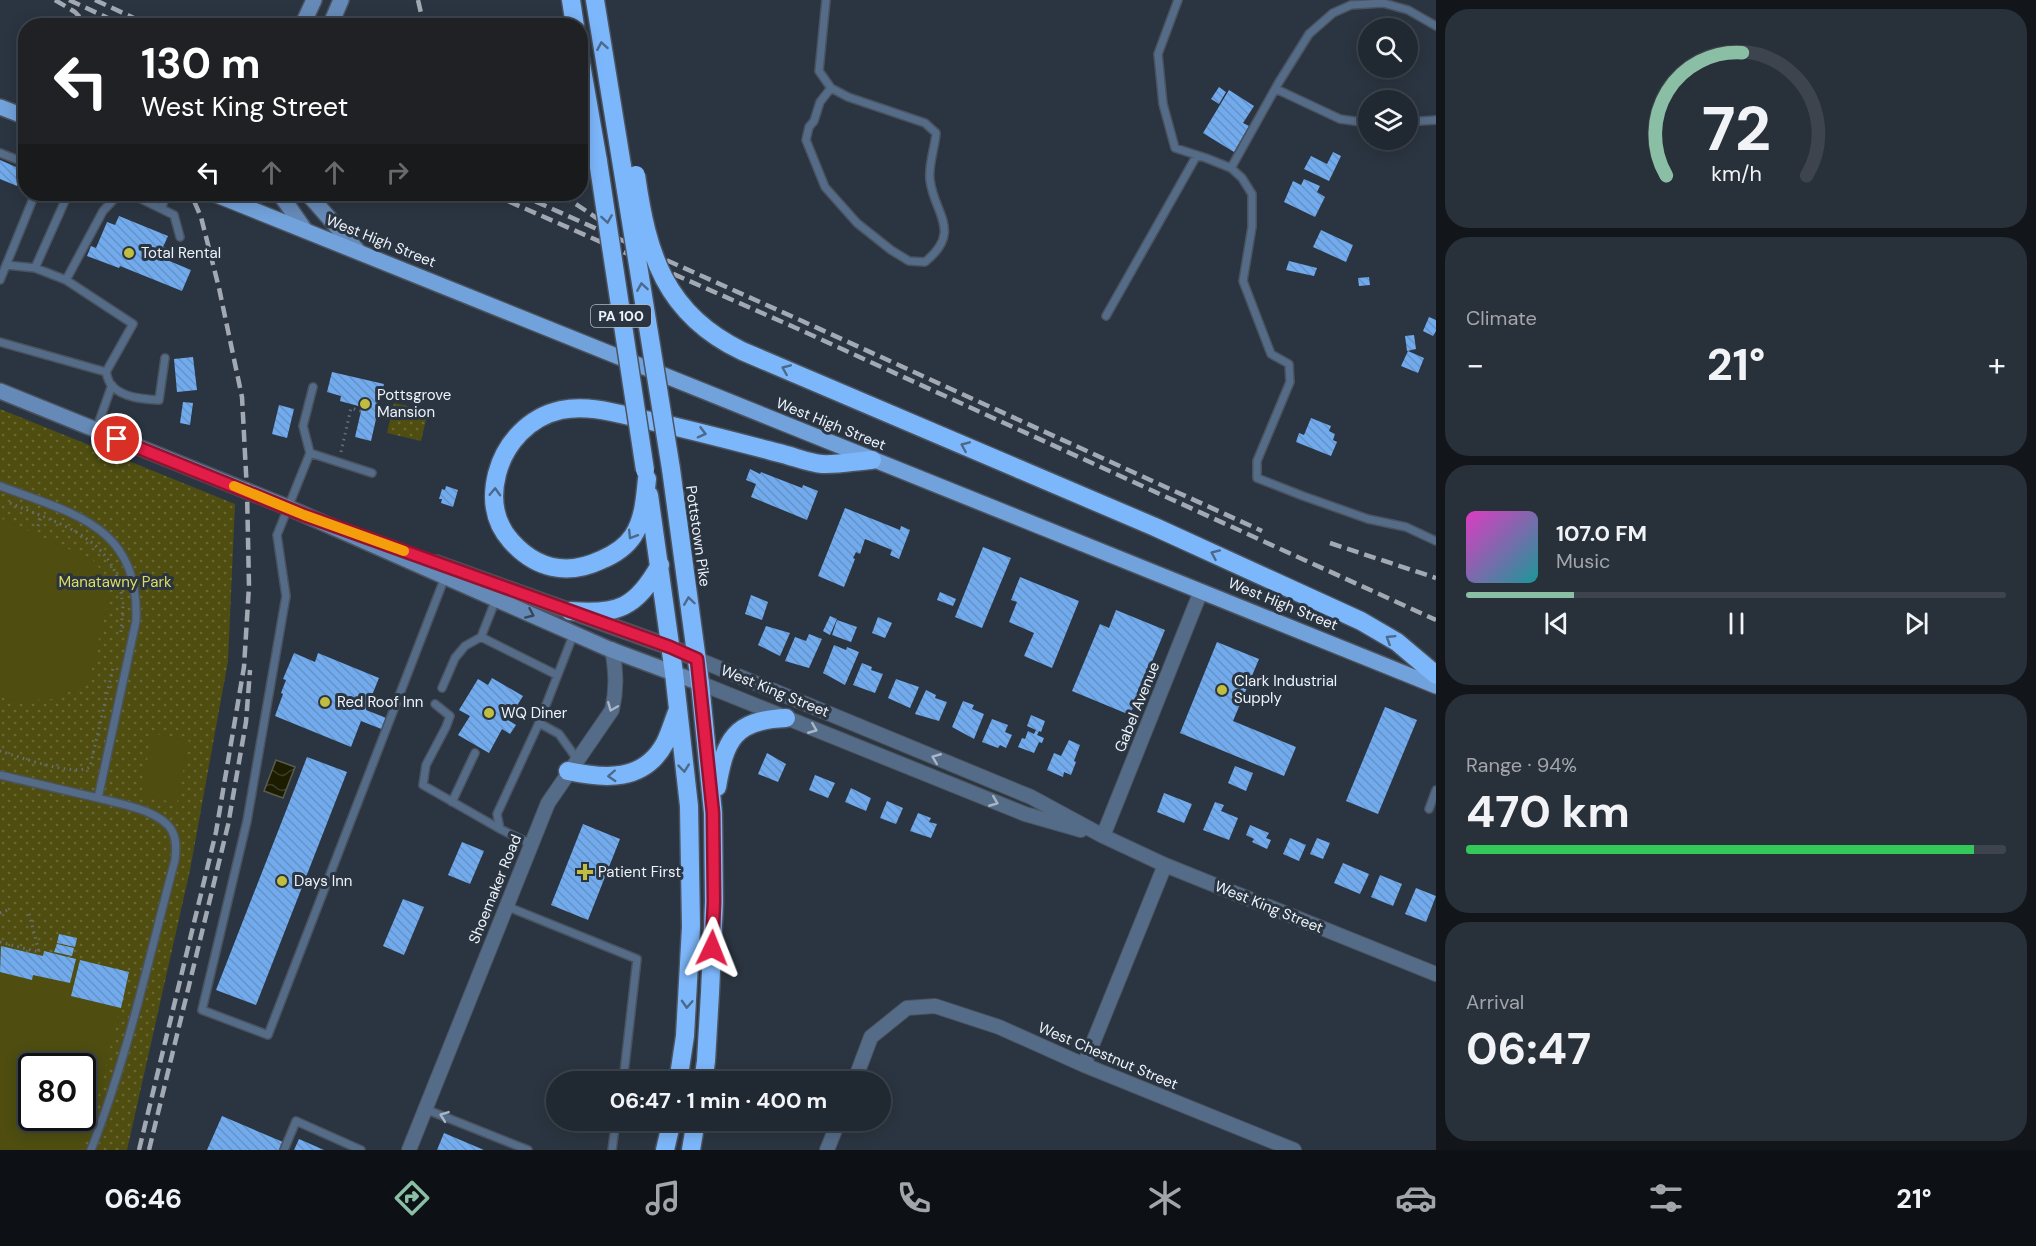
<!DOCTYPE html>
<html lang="en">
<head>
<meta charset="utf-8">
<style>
	body { margin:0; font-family:"DM Sans",sans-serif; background:#283039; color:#f1f3f6; height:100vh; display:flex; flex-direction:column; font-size:22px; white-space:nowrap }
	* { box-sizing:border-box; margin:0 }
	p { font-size:20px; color:#a2a6ab }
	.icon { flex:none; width:33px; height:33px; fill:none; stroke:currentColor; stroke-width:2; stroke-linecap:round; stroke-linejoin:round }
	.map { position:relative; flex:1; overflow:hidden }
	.drawer { display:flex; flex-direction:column; gap:9px; padding:9px; background:#12161b; width:600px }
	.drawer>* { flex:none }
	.top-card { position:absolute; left:18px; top:18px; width:570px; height:183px; border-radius:24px; box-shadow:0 3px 15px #0003,0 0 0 2px #3d444d; background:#202124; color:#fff; overflow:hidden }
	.buttons { position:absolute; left:1358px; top:18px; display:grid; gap:12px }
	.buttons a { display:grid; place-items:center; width:60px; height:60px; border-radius:50%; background:#202831; box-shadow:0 3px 15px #0003,0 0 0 2px #3d444d; font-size:30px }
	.speed { position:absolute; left:18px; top:1053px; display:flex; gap:12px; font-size:30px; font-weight:700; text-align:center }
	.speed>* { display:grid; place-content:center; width:78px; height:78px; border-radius:50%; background:#202831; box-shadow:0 3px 15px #0003,0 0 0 2px #3d444d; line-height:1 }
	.speed .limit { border:3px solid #111; border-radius:9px; background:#fff; color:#111 }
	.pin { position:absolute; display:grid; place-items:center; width:51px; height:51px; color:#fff; margin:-26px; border:3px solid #fff; border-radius:50%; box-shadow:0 2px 6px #0007 }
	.me { position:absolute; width:66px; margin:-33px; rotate:2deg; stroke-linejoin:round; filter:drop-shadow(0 0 4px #0008) }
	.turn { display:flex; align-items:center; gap:21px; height:126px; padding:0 24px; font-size:27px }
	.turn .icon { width:78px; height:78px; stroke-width:2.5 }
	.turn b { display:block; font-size:42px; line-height:51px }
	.lanes { display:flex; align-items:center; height:57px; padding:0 24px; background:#0003; justify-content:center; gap:30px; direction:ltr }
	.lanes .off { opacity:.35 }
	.big { font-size:45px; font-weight:700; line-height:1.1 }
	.drawer .widget { flex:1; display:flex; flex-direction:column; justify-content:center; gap:9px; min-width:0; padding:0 21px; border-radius:24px; background:#283039 }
	.drawer .dial { align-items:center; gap:0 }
	.dial svg { height:156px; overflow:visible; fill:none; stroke:#3d444d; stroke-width:7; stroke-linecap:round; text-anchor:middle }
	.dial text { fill:#f1f3f6; stroke:none }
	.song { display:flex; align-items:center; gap:18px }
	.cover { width:72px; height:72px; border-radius:9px; background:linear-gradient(135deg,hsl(310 70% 55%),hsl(180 70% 35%)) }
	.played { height:6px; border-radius:3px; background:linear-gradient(90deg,#8abfa5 20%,#3d444d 20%) }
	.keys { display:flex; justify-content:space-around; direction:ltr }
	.heat { display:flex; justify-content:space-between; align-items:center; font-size:33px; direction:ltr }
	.charge { height:9px; border-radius:4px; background:linear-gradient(90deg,#34c759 94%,#3d444d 0) }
	.trip { position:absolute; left:546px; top:1071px; width:345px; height:60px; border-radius:30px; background:#202831; box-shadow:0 3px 15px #0003,0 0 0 2px #3d444d; font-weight:700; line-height:60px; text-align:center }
	.dock { display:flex; height:96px; justify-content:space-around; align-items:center; background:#0d1014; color:#a2a6ab }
	.dock .icon { width:42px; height:42px }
	.dock .active { color:#8abfa5 }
	.dock b { font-size:27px; color:#f1f3f6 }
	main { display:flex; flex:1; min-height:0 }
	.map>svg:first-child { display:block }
</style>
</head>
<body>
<main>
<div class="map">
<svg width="1436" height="1150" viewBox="0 0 1436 1150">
	<defs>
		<pattern id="park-dots" width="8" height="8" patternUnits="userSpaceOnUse" patternTransform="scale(1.5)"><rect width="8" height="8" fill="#4f4e10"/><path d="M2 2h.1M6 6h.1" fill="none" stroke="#686834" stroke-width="1.8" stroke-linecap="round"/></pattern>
		<pattern id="water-waves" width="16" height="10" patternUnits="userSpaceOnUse" patternTransform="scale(1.5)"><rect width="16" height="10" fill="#1c1c01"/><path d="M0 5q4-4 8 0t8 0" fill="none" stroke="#3d3d27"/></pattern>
		<pattern id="building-back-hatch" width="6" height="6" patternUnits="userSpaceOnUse" patternTransform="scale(1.5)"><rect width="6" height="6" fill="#71abee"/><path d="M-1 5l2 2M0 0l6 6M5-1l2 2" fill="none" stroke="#6692c5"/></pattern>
	</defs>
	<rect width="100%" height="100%" fill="#2b3541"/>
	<path fill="url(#park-dots)" fill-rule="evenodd" d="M394 403 428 411 421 441 387 433Z
		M0 409 235 504 228 661 190 870 127 1150H0ZM32 1066H82V1118H32Z"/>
	<path fill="#4f4e10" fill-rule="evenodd" d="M0 518 93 560 109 581V597L88 684 52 699 14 701 0 697Z
		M152 733 189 741 177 803 141 795Z
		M1 946 43 956 44 951 129 972 89 1133 82 1150H0ZM32 1066H82V1118H32Z"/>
	<path fill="url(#water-waves)" stroke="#5a5c4c" stroke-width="1.5" d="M276 760 295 767 283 798 264 791Z"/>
	<path fill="url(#building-back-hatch)" d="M1219 87 1226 92 1219 104 1211 99Z
		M1229 90 1254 106 1243 123 1249 126 1234 152 1203 133Z
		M1333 152 1341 156 1329 181 1304 169 1311 156 1327 164Z
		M0 160 23 170 17 186 0 179Z
		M1304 179 1320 186 1317 192 1325 197 1315 217 1284 202 1293 181 1301 185Z
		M119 216 168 236 163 247 171 250 167 260 191 270 182 291 120 266 119 268 87 256 91 246 96 248 107 222 115 225Z
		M1321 230 1353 245 1346 262 1313 247Z
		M1289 261 1317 268 1314 276 1286 270Z
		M1369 277 1370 285 1359 286 1358 278Z
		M1429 317 1436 320V331L1433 336 1423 331Z
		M1414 335 1416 349 1407 351 1405 336Z
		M1408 351 1424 358 1418 373 1401 366Z
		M193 357 197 390 177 392 174 359Z
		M332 372 384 384 371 441 355 437 362 407 340 401 341 396 327 392Z
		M183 402 193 403 190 425 180 423Z
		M279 405 294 409 287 438 272 434Z
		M1311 418 1331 426 1329 431 1335 434 1333 440 1337 442 1331 456 1296 442 1299 433 1304 435Z
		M750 469 760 474 761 472 802 488 803 485 818 491 807 520 751 497 756 484 746 480Z
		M446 486 458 490 453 507 441 503 442 499H439L442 489 445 490Z
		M845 508 900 530 901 526 910 530 899 559 890 555 892 550 865 539 860 554 856 552 853 558 855 559 844 587 818 576Z
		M983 547 1011 558 982 628 955 617Z
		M1020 577 1079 601 1052 668 1024 656 1034 633 1009 622 1017 602 1011 600Z
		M940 592 956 599 953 606 937 600Z
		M751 595 768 602 762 620 745 614Z
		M1116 610 1165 630 1130 715 1072 691 1100 624 1109 628Z
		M830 616 837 619 830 635 823 631Z
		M878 617 892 623 885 638 872 633Z
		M837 620 857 627 851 642 832 635Z
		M766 626 790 633 780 656 758 645Z
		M809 634 822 639 809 668 785 661 795 637 806 641Z
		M1217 642 1259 659 1233 721 1296 747 1284 776 1180 733Z
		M834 645 846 650 847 647 859 652 845 685 823 673Z
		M294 653 315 662 318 653 379 678 366 710 389 719 384 730 361 721 351 747 275 716 283 694 281 693 286 680 283 679Z
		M862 663 872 667 871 670 883 674 875 693 853 685Z
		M492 678 523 696 508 720 516 725 510 734 502 729 489 753 458 735 470 716 459 710 478 679 488 685Z
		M896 679 919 687 910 708 888 698Z
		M926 690 936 695 935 698 947 702 939 721 915 714Z
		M963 701 974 705 972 709 984 714 974 739 952 727Z
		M1385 707 1417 720 1378 814 1346 801Z
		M1031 715 1045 721 1041 732 1039 731 1037 735 1044 738 1042 743 1039 742 1034 753 1018 747 1022 738 1025 739 1028 731 1034 734 1036 730 1027 726Z
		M992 719 1008 725 1005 732 1012 735 1006 748 1000 745 998 748 982 742Z
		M1069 740 1080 745 1074 761 1076 762 1071 775 1064 772 1063 777 1047 770 1054 753 1061 756Z
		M767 753 786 764 778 782 758 774Z
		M307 757 347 772 256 1005 216 990Z
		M1235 766 1253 773 1246 791 1228 783Z
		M815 775 835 783 828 798 809 790Z
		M851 788 871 798 866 811 845 802Z
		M1164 793 1192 804 1184 823 1157 812Z
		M887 801 903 808 896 824 880 818Z
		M1215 802 1224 805 1221 811 1238 818 1229 840 1203 830Z
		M918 813 931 818 929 822 937 824 931 838 910 831Z
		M583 824 620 839 588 920 551 905Z
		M1250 825 1269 833 1266 838 1271 840 1267 849 1252 842 1254 839 1246 835Z
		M1290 838 1306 845 1299 861 1283 854Z
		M1317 838 1330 843 1323 859 1310 854Z
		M462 842 484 851 470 884 448 875Z
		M1343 863 1369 874 1360 894 1334 883Z
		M1380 875 1402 884 1393 906 1371 897Z
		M1416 888 1436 896 1426 922 1405 914Z
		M403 899 424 907 404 955 383 946Z
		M59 934 77 938 75 947 57 943Z
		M57 944 74 948 72 956 54 952Z
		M1 946 43 956 44 951 76 959 70 983 33 975 32 980 0 972Z
		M80 960 129 972 121 1008 71 996Z
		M222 1116 283 1142 280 1150H207Z
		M444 1133 484 1150H437Z
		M299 1139 324 1150H294Z"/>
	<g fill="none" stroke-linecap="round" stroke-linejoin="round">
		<g stroke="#4a535f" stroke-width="10">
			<path id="lane" d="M826 0 819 71 831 88 848 97 925 123 936 133C935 148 928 165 930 180 934 214 963 231 925 262L909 261 891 250 857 223 825 187 806 140 809 127 814 121 820 102 831 88
				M1178 0 1158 54 1163 104 1175 148 1206 158 1231 168 1242 178 1252 194V227L1243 281 1271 354 1289 364 1290 382 1257 461V478L1303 496 1368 519 1406 527 1436 541
				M1276 89 1340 119 1368 123
				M1407 122 1436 120
				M0 153 26 163
				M1231 168 1279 82 1309 34 1333 13 1351 5 1383 3 1408 10 1436 26
				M131 194 174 215 180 237
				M162 207 166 194
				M6 265 35 268 66 280
				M35 268 68 194
				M0 280 35 194
				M1106 316 1197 155
				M0 342 106 372 133 324 66 280 103 211 119 194
				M106 372C107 376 109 383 112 386 124 398 143 399 159 400L165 358
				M313 387 303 426 310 453 277 535 286 596 247 821 202 1010 268 1035 445 577
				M96 430 112 385
				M310 453 372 473
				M0 486C73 514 140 525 136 621L98 798C119 804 161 810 172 831 177 840 176 851 175 860 149 957 128 1056 91 1150
				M481 637 557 675
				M442 688 455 658 465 646 481 637 496 599
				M435 704 450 716 446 727 426 765 423 785 500 829
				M539 723 559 734 577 759
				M0 775 98 798
				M452 802 475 753
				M1429 809 1436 790
				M531 844 500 829 497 814 539 723 574 633
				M506 906 637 959 623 1082
				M425 1109 528 1150
				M284 1150 296 1121 361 1150
				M612 1150 616 1120"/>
		</g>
		<g stroke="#4a535f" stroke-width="16">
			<path id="street" d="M697 659 1031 797 1103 836 1165 865 1436 974
				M700 683 1025 814 1081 830
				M1103 836 1201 591
				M1084 1065 1165 865
				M854 1082 871 1037 907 1008 935 1006 999 1027 1084 1065 1294 1150
				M409 1150 548 803 612 710C617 689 616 671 612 649
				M827 1150 839 1120"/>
		</g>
		<g stroke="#4a535f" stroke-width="18">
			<path id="secondary" d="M302 26 314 0
				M330 26 341 0
				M280 194 305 230
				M308 194 358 251
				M0 391 287 507 609 649 700 683
				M436 563 670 647 697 659"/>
		</g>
		<g stroke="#4a535f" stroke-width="18">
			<path id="primary" d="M0 107 26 117
				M214 194 1436 686"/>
		</g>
		<g stroke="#4a535f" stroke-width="21">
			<path id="highway" d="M571 0 575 26
				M595 0 622 166
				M580 58 598 161
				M671 469 700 683 713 813 714 902 710 993 706 1061 703 1082
				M1019 469 1155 527 1361 621 1397 642 1436 675
				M647 479C645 498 644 519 633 536 625 548 613 555 601 560 567 576 536 569 511 541 494 522 491 498 497 474 505 443 529 417 561 410 589 404 619 414 646 420 692 430 737 442 783 454 795 457 809 463 822 464 838 465 856 461 872 460
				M649 495 674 673 689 806 691 927 685 1036 678 1082
				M570 611C618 615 636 608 660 565
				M568 771C605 779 644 782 665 743 670 733 673 722 677 712
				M717 787C725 740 734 720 786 718
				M665 1150 672 1120
				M691 1150 696 1120"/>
		</g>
		<path stroke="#666f79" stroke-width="3" stroke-dasharray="1.5 4.5" stroke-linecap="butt" d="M341 452 351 408 361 411
			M10 503C59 524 116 537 122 599
			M38 526 42 515
			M121 632 123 606
			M0 751C20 757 73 777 90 767L113 668
			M0 913 10 909
			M0 942 39 952 29 913"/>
		<use href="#lane" stroke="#556c88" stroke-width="7"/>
		<use href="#street" stroke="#556c88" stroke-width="14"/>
		<use href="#secondary" stroke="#668ab7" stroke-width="15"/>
		<use href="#primary" stroke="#72a2db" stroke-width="15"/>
		<use href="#highway" stroke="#7db7fb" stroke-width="18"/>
		<path stroke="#a2a9b3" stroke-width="4.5" stroke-dasharray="12 6" stroke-linecap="butt" d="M55 0 75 12 88 26
			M69 0 125 26
			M95 0 151 26
			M418 0 424 26
			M492 194 796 328 1436 620
			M519 194 800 320 1262 531
			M561 194 613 229
			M1330 543 1436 578
			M139 1150 216 832 244 667 249 586 247 491 242 397 219 288 201 217 191 194
			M149 1150 228 825 246 722 250 670"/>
		<g stroke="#4a535f" stroke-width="21" stroke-linecap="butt">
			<path id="highway-bridge" d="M598 161 645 470
				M622 166 671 469
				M636 175C647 254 665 314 742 351L1019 469"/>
		</g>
		<use href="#highway-bridge" stroke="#7db7fb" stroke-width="18"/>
	</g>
	<defs><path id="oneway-chevron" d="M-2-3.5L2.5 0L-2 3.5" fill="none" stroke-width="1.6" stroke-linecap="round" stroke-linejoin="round" transform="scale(1.5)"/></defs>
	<g stroke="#4c698b">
		<use href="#oneway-chevron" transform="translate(602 46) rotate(-100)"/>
		<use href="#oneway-chevron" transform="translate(607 219) rotate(81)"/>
		<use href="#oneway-chevron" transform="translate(642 287) rotate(-99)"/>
		<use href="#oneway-chevron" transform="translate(786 369) rotate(-157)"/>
		<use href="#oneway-chevron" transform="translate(702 433) rotate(15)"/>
		<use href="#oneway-chevron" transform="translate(965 446) rotate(-157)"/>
		<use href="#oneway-chevron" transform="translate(495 492) rotate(-88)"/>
		<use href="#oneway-chevron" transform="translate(632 535) rotate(122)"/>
		<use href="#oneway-chevron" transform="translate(1215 554) rotate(-156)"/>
		<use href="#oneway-chevron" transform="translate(689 601) rotate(-98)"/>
		<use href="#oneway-chevron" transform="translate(1390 639) rotate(-148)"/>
		<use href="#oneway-chevron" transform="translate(684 768) rotate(84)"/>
		<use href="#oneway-chevron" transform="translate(612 776) rotate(177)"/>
		<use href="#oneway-chevron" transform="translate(687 1004) rotate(93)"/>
	</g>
	<use stroke="#374659" href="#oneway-chevron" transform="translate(530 614) rotate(24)"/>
	<g stroke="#a8b6c7">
		<use href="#oneway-chevron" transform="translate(612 707) rotate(112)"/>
		<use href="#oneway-chevron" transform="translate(813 729) rotate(22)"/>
		<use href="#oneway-chevron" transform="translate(936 758) rotate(-158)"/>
		<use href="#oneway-chevron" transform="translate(994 802) rotate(22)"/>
		<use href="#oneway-chevron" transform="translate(444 1116) rotate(-160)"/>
	</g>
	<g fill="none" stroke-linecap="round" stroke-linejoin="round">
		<g stroke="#92132f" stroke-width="15">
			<path id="route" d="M117 439 304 515 670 647 697 659 713 813 714 902 712 948"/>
		</g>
		<use href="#route" stroke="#e11d48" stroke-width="10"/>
		<path stroke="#f59e0b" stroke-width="10" d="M234 486 304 515 404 551"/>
	</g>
	<g fill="#bfbe41" stroke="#2b3541" stroke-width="2">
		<circle cx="129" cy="253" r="6"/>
		<circle cx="365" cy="404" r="6"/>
		<circle cx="1222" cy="690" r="6"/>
		<circle cx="325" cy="702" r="6"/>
		<circle cx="489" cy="713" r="6"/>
		<path d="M582 863h6v6h6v6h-6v6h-6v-6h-6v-6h6z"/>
		<circle cx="282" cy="881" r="6"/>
	</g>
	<g text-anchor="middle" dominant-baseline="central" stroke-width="6" stroke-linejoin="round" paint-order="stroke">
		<rect fill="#2b3541" stroke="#b2b9c2" stroke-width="1.5" x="591" y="305" width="60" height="22" rx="4.5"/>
		<g font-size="14" font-weight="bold" fill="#ecf2fa">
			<text x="621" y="316">PA 100</text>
		</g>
		<g font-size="15" fill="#ecf2fa" stroke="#2b3541">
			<text transform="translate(381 241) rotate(22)">West High Street</text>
			<text transform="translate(831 424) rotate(22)">West High Street</text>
			<text transform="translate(698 536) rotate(82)">Pottstown Pike</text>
			<text transform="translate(1283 604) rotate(22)">West High Street</text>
			<text transform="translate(775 691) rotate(22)">West King Street</text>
			<text transform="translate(1137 707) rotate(-68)">Gabel Avenue</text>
			<text transform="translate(495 889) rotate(-68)">Shoemaker Road</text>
			<text transform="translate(1269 907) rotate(22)">West King Street</text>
			<text transform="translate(1108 1056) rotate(23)">West Chestnut Street</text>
		</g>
		<g font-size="15" fill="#ecf2fa" stroke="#2b3541" text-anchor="start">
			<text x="141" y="253">Total Rental</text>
			<text x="377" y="395">Pottsgrove<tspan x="377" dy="17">Mansion</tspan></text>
			<text x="1234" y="681">Clark Industrial<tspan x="1234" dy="17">Supply</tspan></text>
			<text x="337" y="702">Red Roof Inn</text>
			<text x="501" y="713">WQ Diner</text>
			<text x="598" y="872">Patient First</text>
			<text x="294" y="881">Days Inn</text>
		</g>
		<g font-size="15" fill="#dddd61" stroke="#2b3541">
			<text x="115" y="582">Manatawny Park</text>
		</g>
	</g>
</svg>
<div class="buttons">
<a><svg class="icon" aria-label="search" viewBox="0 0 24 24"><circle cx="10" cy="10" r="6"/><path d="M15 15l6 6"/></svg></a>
<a><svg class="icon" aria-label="layers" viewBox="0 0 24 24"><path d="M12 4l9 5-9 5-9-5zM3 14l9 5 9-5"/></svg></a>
</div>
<div class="speed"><div class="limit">80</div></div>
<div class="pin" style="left:117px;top:439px;background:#d93025"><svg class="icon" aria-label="arrive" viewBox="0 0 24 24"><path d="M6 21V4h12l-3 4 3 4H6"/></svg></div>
<svg class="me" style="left:712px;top:948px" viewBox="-20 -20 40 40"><path d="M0-17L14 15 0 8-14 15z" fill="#e11d48" stroke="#fff" stroke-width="4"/></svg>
<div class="trip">06:47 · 1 min · 400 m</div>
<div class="top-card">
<div class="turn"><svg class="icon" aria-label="left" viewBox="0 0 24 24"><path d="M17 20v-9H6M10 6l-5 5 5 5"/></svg><div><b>130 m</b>West King Street</div></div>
<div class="lanes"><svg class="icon" aria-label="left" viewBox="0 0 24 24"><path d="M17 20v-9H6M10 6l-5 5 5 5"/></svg><svg class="icon off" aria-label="ahead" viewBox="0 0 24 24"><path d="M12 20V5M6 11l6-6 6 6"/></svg><svg class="icon off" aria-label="ahead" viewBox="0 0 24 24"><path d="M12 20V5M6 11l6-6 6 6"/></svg><svg class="icon off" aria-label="right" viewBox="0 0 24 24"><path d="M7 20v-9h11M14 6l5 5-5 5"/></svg></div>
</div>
</div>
<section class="drawer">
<div class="widget dial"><svg viewBox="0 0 100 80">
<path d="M14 69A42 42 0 1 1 86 69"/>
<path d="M14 69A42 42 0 0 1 53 6" stroke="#8abfa5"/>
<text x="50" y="56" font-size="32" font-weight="700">72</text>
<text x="50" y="72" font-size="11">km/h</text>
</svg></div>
<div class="widget"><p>Climate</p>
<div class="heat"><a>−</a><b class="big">21°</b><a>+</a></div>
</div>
<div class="widget">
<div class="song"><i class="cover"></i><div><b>107.0 FM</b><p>Music</p></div></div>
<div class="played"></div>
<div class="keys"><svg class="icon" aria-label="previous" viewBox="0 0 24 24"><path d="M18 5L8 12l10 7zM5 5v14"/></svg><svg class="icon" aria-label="pause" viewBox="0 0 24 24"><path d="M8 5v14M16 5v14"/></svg><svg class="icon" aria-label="next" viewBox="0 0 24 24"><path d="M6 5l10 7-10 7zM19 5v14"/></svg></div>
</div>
<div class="widget"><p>Range · 94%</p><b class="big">470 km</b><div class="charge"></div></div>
<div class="widget"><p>Arrival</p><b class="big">06:47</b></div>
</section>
</main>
<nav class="dock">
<b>06:46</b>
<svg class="icon active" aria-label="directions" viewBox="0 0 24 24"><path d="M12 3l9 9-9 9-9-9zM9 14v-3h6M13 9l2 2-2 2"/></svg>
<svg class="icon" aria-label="music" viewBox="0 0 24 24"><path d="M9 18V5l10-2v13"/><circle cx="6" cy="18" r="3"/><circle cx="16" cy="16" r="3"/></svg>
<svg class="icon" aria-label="phone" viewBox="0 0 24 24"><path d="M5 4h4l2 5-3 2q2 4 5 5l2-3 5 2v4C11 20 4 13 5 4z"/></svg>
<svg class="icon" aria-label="climate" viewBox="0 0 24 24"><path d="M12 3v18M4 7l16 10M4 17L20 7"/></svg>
<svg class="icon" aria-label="car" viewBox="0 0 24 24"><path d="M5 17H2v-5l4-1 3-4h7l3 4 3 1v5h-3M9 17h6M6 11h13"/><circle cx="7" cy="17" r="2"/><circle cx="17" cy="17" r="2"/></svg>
<svg class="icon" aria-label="filters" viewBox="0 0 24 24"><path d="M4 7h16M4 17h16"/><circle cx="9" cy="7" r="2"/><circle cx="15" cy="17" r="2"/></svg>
<b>21°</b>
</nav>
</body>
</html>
